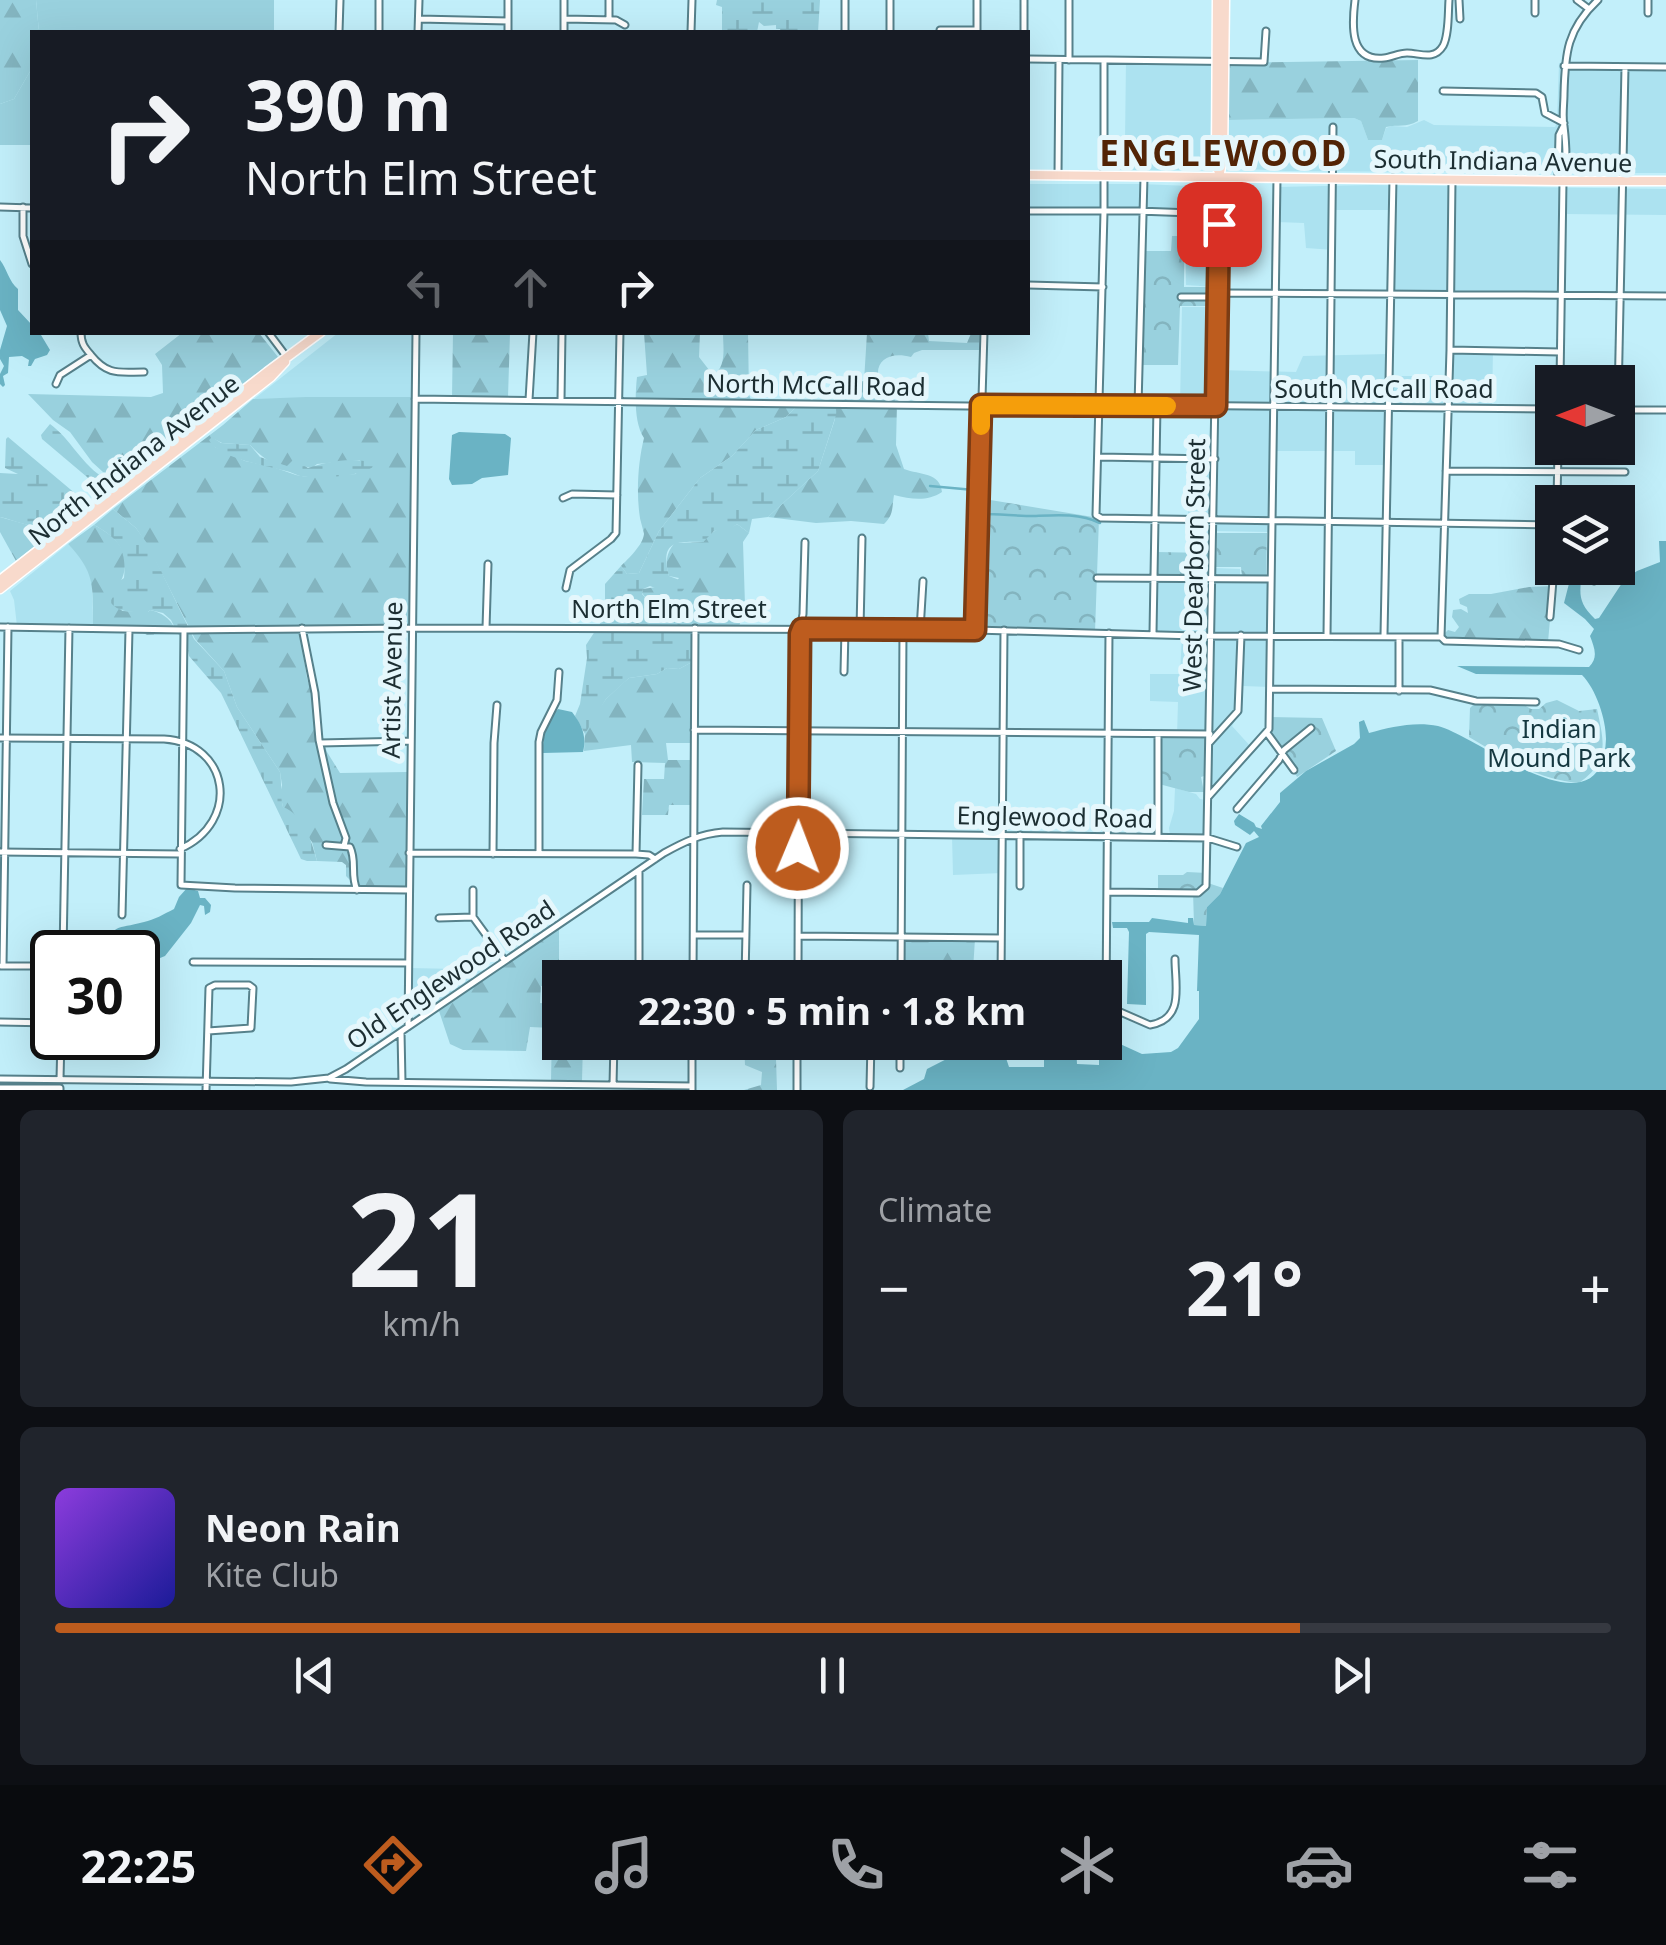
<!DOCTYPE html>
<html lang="en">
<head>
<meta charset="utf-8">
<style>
	body { margin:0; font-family:"Noto Sans",sans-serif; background:#20242c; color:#f1f3f6; height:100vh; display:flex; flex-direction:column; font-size:38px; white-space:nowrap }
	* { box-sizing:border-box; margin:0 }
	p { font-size:32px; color:#9ea1a6 }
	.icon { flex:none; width:55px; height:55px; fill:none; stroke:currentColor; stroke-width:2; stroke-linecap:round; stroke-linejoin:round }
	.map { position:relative; height:1090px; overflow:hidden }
	.side { display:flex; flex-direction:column; gap:20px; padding:20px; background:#0d0f14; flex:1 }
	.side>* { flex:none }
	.guide { position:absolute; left:30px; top:30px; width:1000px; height:305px; border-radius:0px; box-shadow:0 10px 40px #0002; background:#171b24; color:#f1f3f6; overflow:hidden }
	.needle { width:65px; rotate:270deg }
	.tools { position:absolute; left:1535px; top:365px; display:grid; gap:20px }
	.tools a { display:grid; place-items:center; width:100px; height:100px; border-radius:0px; background:#171b24; box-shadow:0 10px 40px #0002; font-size:50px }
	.speed { position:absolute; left:30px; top:930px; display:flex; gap:20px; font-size:50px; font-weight:700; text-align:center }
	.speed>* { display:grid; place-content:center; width:130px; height:130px; border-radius:50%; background:#171b24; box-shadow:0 10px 40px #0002; line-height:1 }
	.speed .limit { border:5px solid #111; border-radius:15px; background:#fff; color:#111 }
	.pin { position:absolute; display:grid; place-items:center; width:85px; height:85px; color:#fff; margin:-42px; border-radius:20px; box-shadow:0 5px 15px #0006 }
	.me { position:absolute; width:110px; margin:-55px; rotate:1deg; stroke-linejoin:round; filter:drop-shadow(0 0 8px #0008) }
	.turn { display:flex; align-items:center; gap:35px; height:210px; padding:0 50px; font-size:45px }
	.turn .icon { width:130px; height:130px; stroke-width:2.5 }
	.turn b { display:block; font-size:70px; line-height:85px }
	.lanes { display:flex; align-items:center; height:95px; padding:0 50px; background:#0003; justify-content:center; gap:50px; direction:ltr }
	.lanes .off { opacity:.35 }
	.big { font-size:75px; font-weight:700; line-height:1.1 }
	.side .widget { flex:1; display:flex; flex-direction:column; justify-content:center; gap:15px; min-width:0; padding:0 35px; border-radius:15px; background:#20242c }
	.side .dial { align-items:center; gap:0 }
	.dial b { font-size:130px; line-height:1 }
	.song { display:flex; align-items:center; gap:30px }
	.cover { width:120px; height:120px; border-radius:15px; background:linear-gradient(135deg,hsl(270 70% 55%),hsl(240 70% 35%)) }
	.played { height:10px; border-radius:5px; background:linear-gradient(90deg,#bd5c1e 80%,#363941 80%) }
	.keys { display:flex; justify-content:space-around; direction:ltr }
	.heat { display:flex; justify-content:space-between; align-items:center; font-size:55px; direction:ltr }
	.side .tiles { flex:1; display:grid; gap:20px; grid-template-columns:1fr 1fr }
	.widget:last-child { grid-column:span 2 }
	.trip { position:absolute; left:542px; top:960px; width:580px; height:100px; border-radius:0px; background:#171b24; box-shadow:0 10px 40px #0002; font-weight:700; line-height:100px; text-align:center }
	.tabs { display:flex; height:160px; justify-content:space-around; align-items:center; background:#090b0e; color:#9ea1a6 }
	.tabs .icon { width:70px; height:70px }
	.tabs .current { color:#bd5c1e }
	.tabs b { font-size:45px; color:#f1f3f6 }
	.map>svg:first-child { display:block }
</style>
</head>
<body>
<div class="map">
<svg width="1666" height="1090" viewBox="0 0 1666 1090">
	<defs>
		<pattern id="forest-firs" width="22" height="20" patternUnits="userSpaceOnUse" patternTransform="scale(2.5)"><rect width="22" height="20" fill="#99d1de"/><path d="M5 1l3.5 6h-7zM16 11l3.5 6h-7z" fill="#83b4bf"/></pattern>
		<pattern id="wetland-marsh" width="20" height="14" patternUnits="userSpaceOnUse" patternTransform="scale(2.5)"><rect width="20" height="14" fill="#99d1de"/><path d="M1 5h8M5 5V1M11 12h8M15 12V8" fill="none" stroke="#83b4bf"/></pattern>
		<pattern id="park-crowns" width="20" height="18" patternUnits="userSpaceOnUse" patternTransform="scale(2.5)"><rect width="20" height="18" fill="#99d1de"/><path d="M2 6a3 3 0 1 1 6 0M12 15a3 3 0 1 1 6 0" fill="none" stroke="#83b4bf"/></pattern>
	</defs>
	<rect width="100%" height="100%" fill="#c2effa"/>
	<path fill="#ace2f0" d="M1126 60 1212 63 1210 170H1106V141H1125Z
		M1559 63 1666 66V70L1626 69 1625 173 1286 171 1228 168 1227 120 1354 118 1361 121 1368 140H1382L1386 128 1392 126 1407 127 1424 120 1434 125 1555 127 1557 122Z
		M1626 71H1666V173H1627Z
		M1028 184H1140L1217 187 1214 406 1180 404 1182 307H1214L1215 287 1186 285V236L1181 234V216L1028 213Z
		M1371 185 1666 189V215L1564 214 1563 294 1390 293 1391 210H1334V250L1306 248 1304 223 1277 222 1278 187Z
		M338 333H418L417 397 254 399Z
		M1448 349H1493L1492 407 1218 404 1219 370 1296 372 1303 356 1388 354 1387 376H1448Z
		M1218 408 1390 410 1389 465H1355V451H1275L1270 687 1243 686 1242 705 1240 704V712L1232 726 1252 748 1211 793 1215 568 1240 569V577H1268V532L1216 531Z
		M1188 458 1213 459 1211 550H1188Z
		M68 544 82 559 92 579 93 631 17 626 14 600 10 591Z
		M1211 575 1207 791 1206 782 1203 780 1206 776 1207 738 1177 735 1178 702 1150 701V674H1180L1182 635 1152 634V576L1156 578H1208Z
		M1175 788 1196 794 1200 799 1205 800 1207 797 1206 836 1170 835 1169 828 1174 811Z
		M952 836 1003 837 1002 873 953 875Z
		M409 968 458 969 486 972 429 1011 408 1010Z"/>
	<path fill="#99d1de" d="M36 0H274V32H39Z
		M32 68V145H0V104L14 99Z"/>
	<path fill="url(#forest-firs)" fill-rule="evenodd" d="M0 0H36L39 32H32V68L14 99 0 104Z
		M1418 60V121C1405 128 1399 124 1386 127L1382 140H1368L1361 121 1354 118 1227 120 1226 63Z
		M182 333H259L278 357 122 478 103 472 92 462 70 432 53 420 28 394 151 397 163 393 162 365 155 354Z
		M453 333H510L508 397H452Z
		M644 333H700L699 357 713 375C727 367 723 347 723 333H748L749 395 753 404H795V408L786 417 756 430 732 456 700 478 659 531 639 573 627 574 621 566C628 559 643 545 644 534 644 533 640 519 640 518 636 493 638 462 644 438 634 423 635 395 637 377L647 375Z
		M867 333H928L929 341 967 343 971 333H980L979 350H922L914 353 911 357C886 350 869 364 883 390L890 392 897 404 896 445 904 469C920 475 940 472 942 492 927 502 911 499 894 495 892 506 894 515 884 524L851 521 816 523 768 517 818 471 835 419 834 404 837 391 852 381H864Z
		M306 397H412L410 627 299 628 307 678 319 716 322 737 327 752 340 773 408 772 410 887H357L346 876V865L342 862 317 861 312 842 283 807 280 794 282 785 280 772 237 707 224 671 195 639 148 546 136 528 113 509 223 425 253 399ZM214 439 222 443 250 445C260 455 271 466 287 466 299 467 299 465 312 468L317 464 360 460 356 474 307 477 296 475 273 467 245 461 215 447Z
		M66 515 72 517 16 561 0 532V517L39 528 64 519Z
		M737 524 749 533 743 542 745 605 739 627C725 628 710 631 697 631 676 629 654 609 642 593L643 589 656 587 667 592 679 578 669 576C665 564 666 552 675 543L703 542C708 536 713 530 721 529 728 527 731 529 737 524Z
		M94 525C127 542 134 563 114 594L122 611 148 612 150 610C166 614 171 620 178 634L147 635 143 633 93 631C92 590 98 575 68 544Z
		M1553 586 1548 642 1445 638 1444 634 1448 630 1455 632 1459 627 1452 617 1453 610 1461 609 1468 613 1467 607 1460 604 1459 599 1469 594H1491L1529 587Z
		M692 662V743H666L668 760H692V805H669L668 815H642L644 779H664L665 763 632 762 631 745 584 751 585 734 597 712 606 699 623 683 629 678 657 674 667 668 679 669Z
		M559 927V984L541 986 540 1003 560 1004V1042L583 1043 582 1081H551L552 1028 530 1027 526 1051 463 1050 450 1044 439 1011Z
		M904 939H975L973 970 965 974 964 977 903 978Z
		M744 1043H769V1058L776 1059 777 1090H744L761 1085 762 1072 745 1065Z"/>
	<path fill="url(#wetland-marsh)" d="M717 0H820L818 32H781L780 29H776V25L764 26 759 22 757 32H722V7L716 5Z
		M795 404H834L837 412 818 471 768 517 752 519 749 533 737 524 732 528 714 531 703 542C674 541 660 542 669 576L682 581 684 589 680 594 673 595 650 586 643 589 642 594 662 615 693 631 692 662 679 669 667 668 657 674 629 678 606 699 585 734 575 716 580 704 587 658 586 645 601 622 605 604V584L621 566 627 574 639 573 659 531 700 478 732 456 756 430 786 417 795 408Z
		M50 424C71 439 82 466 106 479L107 487 100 488 42 439 41 435Z
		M8 437 83 500 84 503C80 508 75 512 69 511L61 502V513L64 519C46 536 22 522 0 517V473L18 474 5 468 6 439Z
		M212 437 221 443 250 445 260 457 287 466 294 459 308 468C328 461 355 456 376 464 365 477 325 478 308 477 299 477 294 473 286 471 267 466 218 458 209 440Z
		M113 509 136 528 149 546 194 639 224 671 237 707 280 772C282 784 280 795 283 807 305 816 311 840 317 861H307L301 859 221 693 189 656 187 642 178 634 171 620 163 613 150 610 148 612C134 612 120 614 110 602L114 595 110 588 124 578C127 549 118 538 94 525Z"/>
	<path fill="url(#park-crowns)" d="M1172 236H1184V287H1213V306H1180L1178 365H1141L1143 251H1171Z
		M978 498 1099 518 1095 632 975 630Z
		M1217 533H1267L1266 578 1242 577 1241 567H1216Z
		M1157 552 1208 553V576H1156Z
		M1557 700 1579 711 1597 709C1604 742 1610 761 1579 783 1538 780 1504 758 1469 737L1470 708 1473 705H1524L1531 709H1539L1546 703Z
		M1270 717 1322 718 1336 751 1297 777 1295 773 1299 770 1270 735Z
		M1161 736 1205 738 1204 776 1201 777 1204 792H1189L1159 784Z
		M1187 872 1207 873 1208 883 1223 888 1220 894 1207 907 1206 926 1194 925 1193 891H1158V875H1183Z"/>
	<path fill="#6ab3c4" d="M0 260C7 269 9 282 18 289V310L32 325V332L41 335 50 350 47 355 35 359 31 366H28L29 360 22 356 9 357 8 373 3 376 5 385 3 387 0 384V374L4 366 0 359V350L7 326 0 310Z
		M459 432 505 434 511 438 508 475 482 478 472 484 452 485 449 479 452 435Z
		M1659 541H1666V1090H903L924 1079 927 1069 972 1046 991 1048 995 1043H1001L1009 1067H1044V1056L1020 1048 1018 1043H1030L1043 1047V1042L1063 1043 1076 1046 1077 1064 1099 1065V1045L1105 1042 1107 1038 1142 1054 1171 1052 1178 1048 1199 1019V991H1197L1199 935 1149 932 1146 934V1005L1127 1004 1129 932 1127 928H1113L1112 922H1149L1152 918 1188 923V918H1193L1194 925 1206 926 1207 907 1220 894 1246 843 1259 837 1254 831 1250 835 1235 825 1234 821 1239 814 1254 823 1256 827 1262 829 1261 826 1280 802V793L1306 771 1354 744 1360 738 1359 722 1364 720 1369 733C1390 727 1415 721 1438 726 1480 737 1602 840 1606 739 1606 719 1596 689 1582 675L1476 674 1457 666 1589 667C1599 657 1594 647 1590 636L1594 629 1585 619 1564 603 1573 568H1582C1581 591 1575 600 1595 619L1599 618 1624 580 1637 571 1660 562Z
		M558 709 572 712C582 725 587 736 583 752L543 753C542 739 547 719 558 709Z
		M187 888 198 891 200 898H205L211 905 210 912 205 915 204 906 200 905 191 923 165 956 138 967V952H101C115 922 115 930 144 922 154 920 164 914 174 909L179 897Z"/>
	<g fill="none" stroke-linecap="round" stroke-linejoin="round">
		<path stroke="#6ab3c4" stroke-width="2.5" d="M930 486 974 490
			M982 496 983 514C1000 514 1017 516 1034 516 1056 515 1079 513 1100 523"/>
		<g stroke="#56818b" stroke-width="9">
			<path id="minor" d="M508 0V32
				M1355 0C1352 24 1349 62 1384 58 1392 57 1399 53 1407 53 1420 53 1434 61 1443 46 1449 35 1448 13 1449 0
				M1459 0 1460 19
				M1535 0V13
				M1577 0 1589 9
				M1648 0V13
				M419 19 508 21
				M564 19 616 20 625 25
				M609 19V0
				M940 30H977
				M977 30V0
				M339 32 340 0
				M379 32V0
				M418 32 419 0
				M564 32V0
				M691 32 692 0
				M845 32V0
				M890 32V0
				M1024 32V0
				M1028 59 1264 62 1266 31
				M1069 60V0
				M1104 60V212L1096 515 1101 518 1552 525
				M1564 66 1666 67
				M1443 91 1536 93 1542 97 1545 113 1564 123
				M1058 175 1059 60
				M1561 179 1558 175 1559 135 1563 127
				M0 207 32 208
				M23 207V236L32 264
				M1028 211H1138L1219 214
				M1028 285 1103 287
				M1181 297H1212L1224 293 1666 296
				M81 332C81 343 84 347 91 355 108 376 119 372 144 372
				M268 332 286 356
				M1450 350 1560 352
				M1560 382 1563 181C1568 164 1566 143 1564 126 1562 116 1564 104 1564 94 1565 53 1567 29 1598 0
				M56 384 60 375 91 355
				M415 399 968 406 1048 404 1552 409
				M529 400 533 332
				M561 400 562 332
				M1618 400 1625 67
				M1138 406 1144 177
				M1618 410H1666
				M1098 457 1215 459
				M1446 471 1625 472
				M563 498 572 494 617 495
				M1557 502 1558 448
				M1618 524H1620
				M1097 578 1271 579
				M1594 581 1604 568
				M566 588 570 570 611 539 616 533 620 332
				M1550 617 1554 568
				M0 627 184 630 412 628 975 630 1197 636 1441 637 1445 641 1559 644 1579 650
				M302 628 315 693 319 740 333 803 346 838 344 846
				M486 628 488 564
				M860 629 862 538
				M920 630 923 581
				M975 630 984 332
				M184 631 181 885 235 888 408 890
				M1109 633 1106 998 1109 1007 1150 1025C1185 1019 1175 986 1175 959
				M1153 633 1157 406
				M1384 635 1393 178
				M1327 636 1333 127
				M1441 637 1450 350 1452 180
				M844 672 845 629
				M1270 689 1430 690 1476 701 1536 702
				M1399 691V637
				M694 730 1210 734
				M1267 733 1294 770
				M0 738 164 739C230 743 241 822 180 849
				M1210 742 1238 711 1241 635
				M320 743 410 741
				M1209 796 1269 729 1277 178
				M1237 809 1279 760 1284 750 1311 728
				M1020 835V886
				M1158 836V734
				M326 845 350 847C357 861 350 875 357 890
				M0 852 180 854
				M409 853 636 854 649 855 655 859
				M539 853V742L541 732 557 700 559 672
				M493 854 494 743 497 705
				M636 854 638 765
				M639 871V968
				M473 890V917
				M1107 892 1198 893 1206 886 1219 177
				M122 915 129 630
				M439 918 473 917 505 961
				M694 935H746
				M799 936 1001 938
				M63 952 69 628
				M193 962 408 963
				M1 966H52
				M3 966 8 627
				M693 978 695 628
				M745 978 747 885
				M798 978 799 635 803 614 805 542
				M901 978 903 630
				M1001 978 1004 630
				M0 1022 52 1023
				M408 1027 416 332
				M401 1032 402 1082
				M900 1042V1068
				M0 1079 291 1082 329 1078 346 1069 664 853C684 842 700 834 723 832L1208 838 1237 847
				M60 1079 61 1038
				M330 1079 366 1082 692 1086
				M613 1085 614 1042
				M870 1087 871 1042
				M0 1088H60V1090
				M206 1090 209 988 215 985H249L253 988 251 1028 208 1031
				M692 1090V1042
				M797 1090V1042"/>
		</g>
		<g stroke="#fff" stroke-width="11">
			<path id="major" d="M1217 0 1216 158 1218 170
				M1028 175 1563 181H1666
				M1219 177 1223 158 1225 0
				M0 580 267 372 321 332
				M0 589 271 377 285 362"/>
		</g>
		<use href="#minor" stroke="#fff" stroke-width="5"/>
		<use href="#major" stroke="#f8dacc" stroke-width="8"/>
	</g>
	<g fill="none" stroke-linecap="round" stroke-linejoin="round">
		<g stroke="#7b3c14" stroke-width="25">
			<path id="route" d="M798 848 800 634 802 629 975 630 981 405 1216 406 1219 224"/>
		</g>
		<use href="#route" stroke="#bd5c1e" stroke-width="18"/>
		<path stroke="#f59e0b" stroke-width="18" d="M981 426V405L1167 406"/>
	</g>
	<g text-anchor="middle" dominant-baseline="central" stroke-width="10" stroke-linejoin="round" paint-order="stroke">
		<g font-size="25" fill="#1c2e32" stroke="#e5f7fc">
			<text transform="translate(1503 160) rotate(1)">South Indiana Avenue</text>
			<text transform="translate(816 384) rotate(1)">North McCall Road</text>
			<text x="1384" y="388">South McCall Road</text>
			<text transform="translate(133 459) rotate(-38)">North Indiana Avenue</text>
			<text transform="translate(1193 565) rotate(-89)">West Dearborn Street</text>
			<text x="669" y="608">North Elm Street</text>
			<text transform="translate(391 680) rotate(-89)">Artist Avenue</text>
			<text transform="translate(1055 816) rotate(1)">Englewood Road</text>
			<text transform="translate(450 974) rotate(-34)">Old Englewood Road</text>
		</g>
		<g font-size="25" fill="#153840" stroke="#e5f7fc">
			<text x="1559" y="728">Indian<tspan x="1559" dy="29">Mound Park</tspan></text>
		</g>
		<g font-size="35" font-weight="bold" letter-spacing="2.5" fill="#522406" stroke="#e5f7fc">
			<text x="1224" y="152">ENGLEWOOD</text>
		</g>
	</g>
</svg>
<div class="tools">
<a><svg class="needle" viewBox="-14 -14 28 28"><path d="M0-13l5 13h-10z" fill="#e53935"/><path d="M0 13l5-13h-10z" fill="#9ea1a6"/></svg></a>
<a><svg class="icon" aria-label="layers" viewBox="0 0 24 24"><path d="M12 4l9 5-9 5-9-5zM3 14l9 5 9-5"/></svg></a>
</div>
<div class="speed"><div class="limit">30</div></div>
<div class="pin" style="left:1219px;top:224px;background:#d93025"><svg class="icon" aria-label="arrive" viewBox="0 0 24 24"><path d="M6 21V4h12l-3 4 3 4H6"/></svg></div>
<svg class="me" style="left:798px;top:848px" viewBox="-20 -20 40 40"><circle r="17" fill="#bd5c1e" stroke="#fff" stroke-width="3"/><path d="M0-11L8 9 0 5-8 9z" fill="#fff"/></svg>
<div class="trip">22:30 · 5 min · 1.8 km</div>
<div class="guide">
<div class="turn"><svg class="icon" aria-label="right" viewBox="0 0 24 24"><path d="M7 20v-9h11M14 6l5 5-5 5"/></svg><div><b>390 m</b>North Elm Street</div></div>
<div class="lanes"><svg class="icon off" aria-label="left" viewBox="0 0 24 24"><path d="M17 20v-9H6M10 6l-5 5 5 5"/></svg><svg class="icon off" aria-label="ahead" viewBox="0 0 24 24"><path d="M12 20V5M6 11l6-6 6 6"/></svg><svg class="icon" aria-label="right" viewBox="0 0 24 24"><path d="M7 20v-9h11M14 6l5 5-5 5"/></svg></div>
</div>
</div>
<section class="side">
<div class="tiles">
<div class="widget dial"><b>21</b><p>km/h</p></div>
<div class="widget"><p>Climate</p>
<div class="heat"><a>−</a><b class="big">21°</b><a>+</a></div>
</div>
<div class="widget">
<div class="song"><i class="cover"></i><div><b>Neon Rain</b><p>Kite Club</p></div></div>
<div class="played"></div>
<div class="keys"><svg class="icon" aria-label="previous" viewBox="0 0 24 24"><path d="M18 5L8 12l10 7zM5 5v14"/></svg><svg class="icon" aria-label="pause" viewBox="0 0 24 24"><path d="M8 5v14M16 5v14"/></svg><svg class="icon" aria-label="next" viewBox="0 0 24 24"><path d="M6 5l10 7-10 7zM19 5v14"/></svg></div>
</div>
</div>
</section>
<nav class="tabs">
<b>22:25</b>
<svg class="icon current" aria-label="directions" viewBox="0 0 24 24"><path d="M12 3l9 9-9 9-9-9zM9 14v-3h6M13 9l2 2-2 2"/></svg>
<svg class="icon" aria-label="music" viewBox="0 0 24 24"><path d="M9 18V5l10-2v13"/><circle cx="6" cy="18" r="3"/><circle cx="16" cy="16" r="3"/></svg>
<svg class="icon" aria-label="phone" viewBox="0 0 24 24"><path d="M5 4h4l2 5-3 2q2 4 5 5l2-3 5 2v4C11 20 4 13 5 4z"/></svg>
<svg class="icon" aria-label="climate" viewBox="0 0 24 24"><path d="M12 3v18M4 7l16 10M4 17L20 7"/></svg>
<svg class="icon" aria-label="car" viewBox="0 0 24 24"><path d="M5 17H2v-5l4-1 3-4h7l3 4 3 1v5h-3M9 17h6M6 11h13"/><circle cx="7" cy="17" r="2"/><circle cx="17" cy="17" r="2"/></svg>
<svg class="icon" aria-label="filters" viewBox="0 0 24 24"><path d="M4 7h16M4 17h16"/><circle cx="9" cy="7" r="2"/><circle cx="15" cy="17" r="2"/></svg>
</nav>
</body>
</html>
